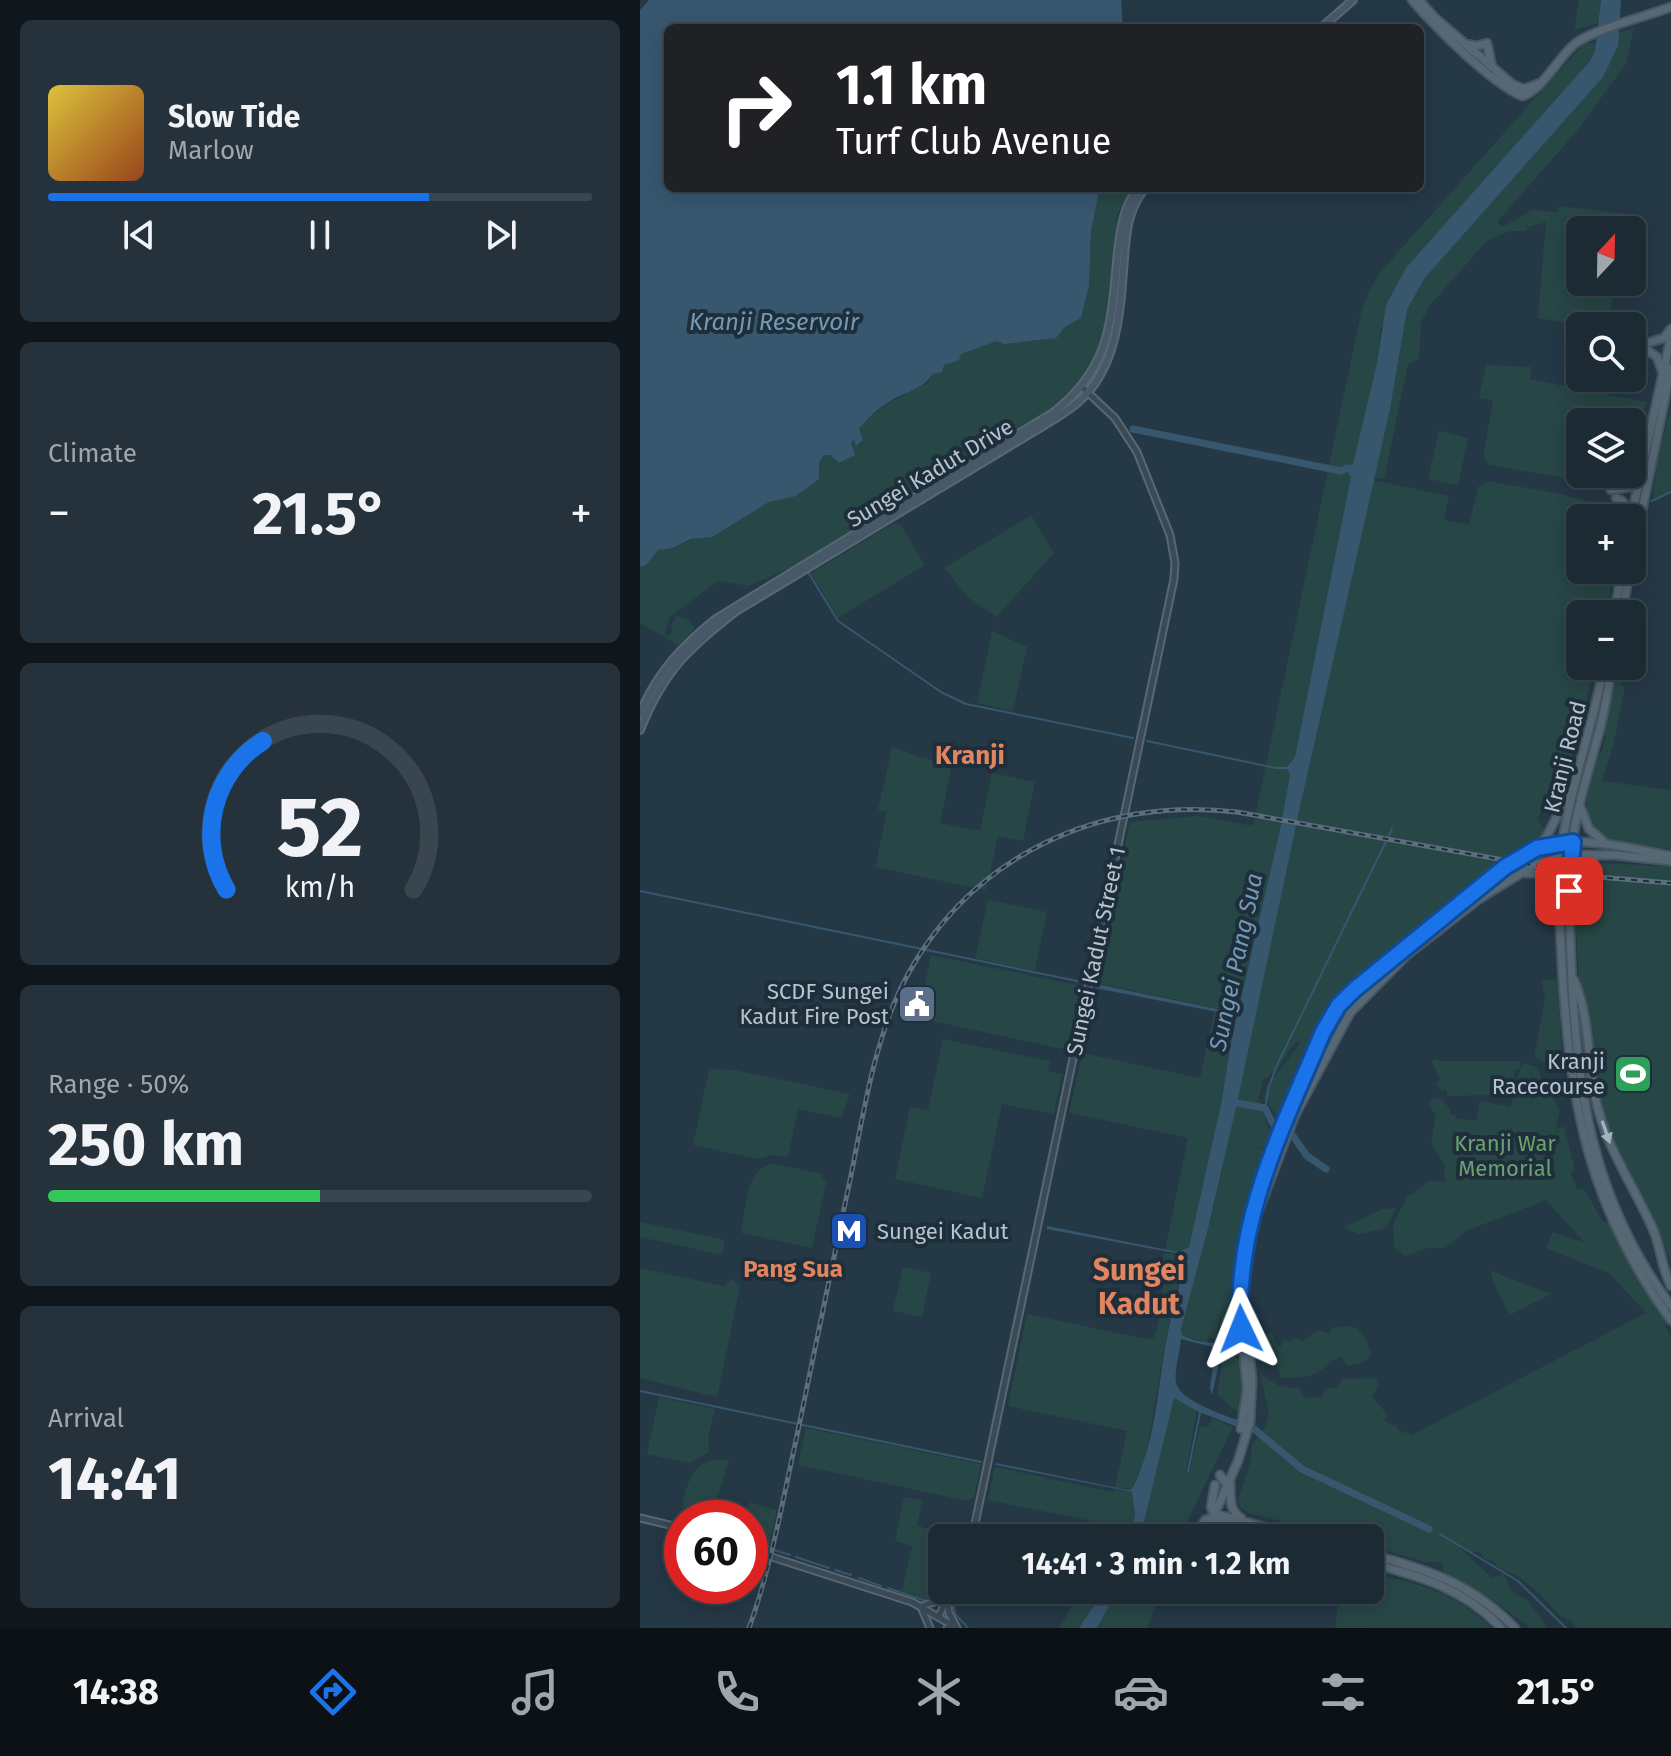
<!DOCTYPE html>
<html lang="en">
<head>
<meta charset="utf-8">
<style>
	body { margin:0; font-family:"Fira Sans",sans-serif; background:#25323c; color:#f1f3f6; height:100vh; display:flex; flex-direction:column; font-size:30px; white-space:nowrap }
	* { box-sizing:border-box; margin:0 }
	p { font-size:26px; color:#a0a7ac }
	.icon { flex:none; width:44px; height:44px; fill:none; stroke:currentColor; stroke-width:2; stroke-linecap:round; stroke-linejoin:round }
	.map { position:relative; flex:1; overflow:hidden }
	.side { display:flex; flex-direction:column; gap:20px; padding:20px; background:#0f171d; width:640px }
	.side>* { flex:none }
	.guide { position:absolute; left:24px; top:24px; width:760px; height:168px; border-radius:12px; box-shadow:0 4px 20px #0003,0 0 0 2px #3a464f; background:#202124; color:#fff; overflow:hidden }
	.needle { width:52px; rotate:22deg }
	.buttons { position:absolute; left:926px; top:216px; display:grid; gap:16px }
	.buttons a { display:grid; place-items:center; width:80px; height:80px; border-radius:12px; background:#1c2a34; box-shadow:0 4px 20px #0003,0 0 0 2px #3a464f; font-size:40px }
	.speed { position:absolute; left:24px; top:1500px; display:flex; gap:16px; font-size:40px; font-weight:700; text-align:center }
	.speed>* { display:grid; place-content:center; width:104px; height:104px; border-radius:50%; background:#1c2a34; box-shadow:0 4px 20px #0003,0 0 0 2px #3a464f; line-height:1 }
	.speed .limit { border:12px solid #d22; background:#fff; color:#111 }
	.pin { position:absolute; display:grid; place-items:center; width:68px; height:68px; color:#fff; margin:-34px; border-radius:16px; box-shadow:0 4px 12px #0006 }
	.me { position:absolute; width:88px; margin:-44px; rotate:358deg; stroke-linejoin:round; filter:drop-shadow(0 0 6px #0008) }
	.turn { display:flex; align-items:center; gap:28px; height:168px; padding:0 40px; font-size:36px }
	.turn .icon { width:104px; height:104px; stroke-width:2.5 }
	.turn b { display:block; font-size:56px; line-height:68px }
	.big { font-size:60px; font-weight:700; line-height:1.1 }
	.side .tile { flex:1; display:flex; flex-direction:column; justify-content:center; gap:12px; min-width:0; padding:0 28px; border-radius:12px; background:#25323c }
	.side .dial { align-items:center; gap:0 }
	.dial svg { height:208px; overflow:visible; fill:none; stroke:#3a464f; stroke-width:7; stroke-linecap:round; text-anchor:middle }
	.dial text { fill:#f1f3f6; stroke:none }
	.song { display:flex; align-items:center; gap:24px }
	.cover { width:96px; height:96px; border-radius:12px; background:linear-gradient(135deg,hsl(50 70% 55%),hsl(20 70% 35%)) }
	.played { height:8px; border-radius:4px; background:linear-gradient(90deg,#1a73e8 70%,#3a464f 70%) }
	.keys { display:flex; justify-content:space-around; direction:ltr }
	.heat { display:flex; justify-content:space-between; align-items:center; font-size:44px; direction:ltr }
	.charge { height:12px; border-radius:6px; background:linear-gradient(90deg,#34c759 50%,#3a464f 0) }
	.trip { position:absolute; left:288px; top:1524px; width:456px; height:80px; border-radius:12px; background:#1c2a34; box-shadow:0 4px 20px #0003,0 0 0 2px #3a464f; font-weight:700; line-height:80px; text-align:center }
	.tabs { display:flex; height:128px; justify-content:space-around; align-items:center; background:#0b1115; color:#a0a7ac }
	.tabs .icon { width:56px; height:56px }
	.tabs .active { color:#1a73e8 }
	.tabs b { font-size:36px; color:#f1f3f6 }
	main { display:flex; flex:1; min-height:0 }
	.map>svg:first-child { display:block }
</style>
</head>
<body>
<main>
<section class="side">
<div class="tile">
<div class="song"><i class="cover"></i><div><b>Slow Tide</b><p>Marlow</p></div></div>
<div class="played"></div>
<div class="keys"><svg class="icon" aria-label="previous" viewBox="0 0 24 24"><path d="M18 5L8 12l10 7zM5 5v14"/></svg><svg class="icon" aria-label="pause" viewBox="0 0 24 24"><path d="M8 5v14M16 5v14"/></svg><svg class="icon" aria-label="next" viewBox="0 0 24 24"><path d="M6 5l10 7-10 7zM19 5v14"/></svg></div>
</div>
<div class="tile"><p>Climate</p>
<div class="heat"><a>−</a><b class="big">21.5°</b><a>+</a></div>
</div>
<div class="tile dial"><svg viewBox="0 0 100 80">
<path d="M14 69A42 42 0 1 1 86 69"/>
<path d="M14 69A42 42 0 0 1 28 12" stroke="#1a73e8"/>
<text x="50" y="56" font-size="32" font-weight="700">52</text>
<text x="50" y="72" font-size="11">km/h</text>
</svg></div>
<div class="tile"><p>Range · 50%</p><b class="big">250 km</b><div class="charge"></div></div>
<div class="tile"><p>Arrival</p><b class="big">14:41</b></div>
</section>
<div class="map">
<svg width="1031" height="1628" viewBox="0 0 1031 1628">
	<rect width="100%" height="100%" fill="#253846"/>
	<path fill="#274746" d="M939 0H961L958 23 934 30Z
		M994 28 986 64 935 133 857 222 863 227 892 210 917 212 919 206 990 214 987 230H940V282H976L967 326H945L898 318 906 222 888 227 886 231H869L847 241 790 305 781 322 779 359 768 364 744 479 734 477 750 409 767 310 784 279 948 94C963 74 977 59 978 33Z
		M944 43H956L955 51 950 61 898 120 741 328 737 363 713 464 707 466 706 471 711 475 655 757 646 768 650 775 640 830 600 1004 594 1011H589L456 983 490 822 560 816 613 826 721 313 729 290 744 268Z
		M460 188H495L477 215 473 309 462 350 437 390 408 413 181 554 109 586 78 581 29 618 25 634 28 636 32 633 31 625 37 616 48 619 55 628 38 645 0 623V567L6 565 18 550 32 548 87 526 129 502 156 495 179 478V463L184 455H190L199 463 215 455 211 442 213 440 217 446 223 441 219 429C238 406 261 396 288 383L292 373 321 354 357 341H390L416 337 425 327 441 318 449 285 451 229Z
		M846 365 892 367 890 379 1006 402 992 452V422H940V474H990L989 479 983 484 943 481 849 465 843 457 853 400 839 398Z
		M1031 405V493L1012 502 1017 463Z
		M799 431 828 438 818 485 788 479Z
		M733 480 809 496 804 520 829 525 838 487 847 481 916 493 965 505 975 518H940V570H974L966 614H940V666H955L933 754 897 819 906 832 704 993 694 1006 659 1069 661 1076 643 1123 624 1098 627 1086 660 1044 659 1040C645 1051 641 1073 623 1079L598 1187 618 1102H621L627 1125 634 1133 629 1146 615 1149 629 1148C605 1216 590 1284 595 1357L602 1360 604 1389 599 1413 577 1395 585 1345 577 1341 585 1295 576 1340 568 1337 567 1343 542 1335 541 1329 573 1211 660 807Z
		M391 515 414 553 356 617 328 597 304 568Z
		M254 523 261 525 285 565 198 618 171 573Z
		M352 631 387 647 373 711 337 703Z
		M976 666H985L981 685 985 686 973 746 962 781 1031 790V851L1028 848C1016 850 1003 847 991 845 950 838 941 823 950 784 952 773 953 763 958 753L961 754 966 736 963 735V727Z
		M252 747 280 757 312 764 300 823 340 831 352 773 395 782 383 841 358 836 346 890 235 867 247 812 238 810Z
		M1023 862 1031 864V1260L973 1147 956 1097 947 1001 939 981 935 909 936 879 946 866 957 863 1022 866Z
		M348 900 407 912 395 971 335 958Z
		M291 955 441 986 429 1045 422 1049 278 1018Z
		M917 979 923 1070 917 1071 894 1056 905 1000 902 981Z
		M574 1012 593 1015 595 1018 581 1104 549 1247 538 1252 525 1250 548 1138 429 1113 442 1053 560 1078Z
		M303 1039 410 1061 408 1071 422 1074 414 1114 362 1104 342 1198 255 1179 270 1107 288 1110Z
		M794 1059 802 1061H880V1068L874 1071 876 1086 855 1095 807 1096V1090L801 1091 796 1085 800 1079 792 1062Z
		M882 1063 895 1066 920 1110 916 1129 924 1126 935 1169 931 1174 937 1189H944L963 1222H969L1005 1289 1031 1325V1330L1027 1324 1025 1326 1031 1338V1628H936L931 1620 920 1616 899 1593 880 1577 861 1569 851 1560 844 1559 840 1552H831L822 1546 819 1547 852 1578 864 1573C870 1586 870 1595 887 1599L907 1628H891L851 1599 804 1572 801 1562H784L730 1546V1538H704L608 1513 601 1508 598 1500 611 1460 612 1445 625 1427 629 1413 620 1374 639 1386H646L649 1389 658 1387 666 1398 683 1396 684 1389 697 1387 703 1379 737 1378 738 1387 732 1397 748 1415 743 1421 757 1426 761 1434 765 1431 772 1435 1006 1313 969 1273 906 1248 913 1232 945 1243 906 1200 826 1231 804 1248H788L765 1256 754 1247 753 1224 767 1197 791 1180 805 1182 804 1164 791 1142 796 1116 789 1104 793 1098 801 1099 810 1109V1114L816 1115 815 1118 836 1121 840 1101 870 1107Z
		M69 1069 94 1070 210 1094 201 1118 158 1109 148 1157 132 1155 117 1159 53 1145Z
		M134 1164 180 1173 186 1183 172 1248 101 1233C106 1209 105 1167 134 1164Z
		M756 1208 747 1226 739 1230 718 1234 704 1227 743 1209Z
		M0 1222 85 1240 82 1255 0 1237Z
		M524 1253 545 1255V1257L528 1328 506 1457 492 1489 475 1488 487 1431 368 1406 387 1314 506 1339 514 1338 526 1294 522 1292 525 1279 519 1277 521 1270 528 1272 530 1264 522 1262Z
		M263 1267 291 1273 282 1317 253 1311Z
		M0 1268 83 1286 92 1279 100 1286 77 1397 0 1378Z
		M851 1271 911 1294 870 1315 855 1286Z
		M705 1326 717 1328 726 1340 731 1355C723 1364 717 1366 706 1365L701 1357C691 1360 688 1366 680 1371 669 1379 653 1377 641 1378L634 1356 631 1357 630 1366H626V1358L619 1355 625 1336 632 1332 637 1345 641 1347 644 1340 650 1341 653 1337 663 1341 678 1330 690 1333 691 1328Z
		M19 1397 75 1409 68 1438 69 1452 49 1463 7 1454Z
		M534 1397 557 1410 546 1471 550 1469 560 1427 569 1426 572 1418 593 1427 539 1538H500Z
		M166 1428 341 1464 334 1497 328 1501 158 1465Z
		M89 1460 71 1518H44L41 1512C47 1482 52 1456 89 1460Z
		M355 1467 473 1492 475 1490 492 1492 495 1515 488 1538H462L465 1524 348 1500Z
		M264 1497 282 1500 277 1526 325 1536 302 1538V1590L297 1597 286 1600 262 1591 272 1546 255 1541Z
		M109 1502 137 1510 129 1548 110 1542V1518H104Z
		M730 1573C773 1581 821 1595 851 1628H695L700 1590H730Z
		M441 1590H464L439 1628H419Z
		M478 1590H520L508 1628H457Z"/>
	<path fill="#37576f" d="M9 0H481L483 28H28V188H460L451 230 449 286 441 318 425 327 416 338 364 344 357 341 321 354 319 360 304 365 302 372 292 374C284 390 263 392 249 402 237 409 228 418 219 429L223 440 216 446 214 440 211 442 215 455 199 463 190 455H184L179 463V479L156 496 129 502 72 537 51 539 32 548 18 550 6 565 0 567V10Z
		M961 0H981L978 46 963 77 784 279 767 310 750 409 660 807 597 1103 568 1229 541 1329 542 1335C553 1341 565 1343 578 1343L582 1349 572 1395 570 1388 575 1351 573 1347 541 1339C540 1352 534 1370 536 1383 540 1401 584 1415 600 1421L598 1427 559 1412 534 1398 500 1538H488L495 1515 492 1492 356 1465V1463L487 1490 492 1489C517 1443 518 1378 529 1327 534 1303 542 1279 545 1255L407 1229V1226L538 1252 549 1247 581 1104 595 1018 593 1015 455 988 456 984 587 1011H594L600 1003 640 830 650 775 646 768 655 757 711 476 706 471 707 466 713 464 737 363 746 305 766 268 950 61 955 51Z
		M464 1590H478L457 1628H439Z"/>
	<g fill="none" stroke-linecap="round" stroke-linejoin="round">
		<path stroke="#37576f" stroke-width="2" d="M1012 501 1031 492
			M168 572 198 621 301 692 326 704 493 738
			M507 741 636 768H647
			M0 891 442 982
			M625 1108 629 1086 638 1063 752 829
			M0 1391 341 1462
			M548 1471 560 1413
			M41 1512 44 1518
			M800 1534 878 1581 926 1628
			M110 1542 119 1545
			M125 1547 150 1555
			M156 1557 189 1568
			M195 1570 211 1575
			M219 1578 241 1586
			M248 1588 286 1601 299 1597
			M313 1604 316 1615 328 1628"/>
		<path stroke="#37576f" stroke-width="7" d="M493 429 701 471 707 468 716 470
			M590 1102 625 1108 633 1124 639 1128
			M651 1133 667 1156 686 1169
			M613 1428 662 1469 789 1529"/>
		<g stroke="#586772" stroke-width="9">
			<path id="tertiary" d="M0 1518 42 1528
				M332 1538 534 579 535 563 530 535 497 452 475 418 442 387
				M110 1550 272 1602 317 1628
				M307 1597 309 1613 316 1626
				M282 1606 306 1598
				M281 1607 290 1628
				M299 1616 311 1590
				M307 1628H310"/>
		</g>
		<g stroke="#586772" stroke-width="10">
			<path id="secondary" d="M681 28 713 0
				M0 714C17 673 42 646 76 619L413 413C472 367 471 322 478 252 481 228 483 208 498 188
				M0 730C23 672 48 648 96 611L396 430C410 421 426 413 438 402 479 367 480 307 484 258 486 231 488 209 505 188"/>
		</g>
		<g stroke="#465561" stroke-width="11">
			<path id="primary" d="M772 0C795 27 851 83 882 96 901 92 919 56 936 43 957 28 1005 17 1031 7
				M779 0 795 18 872 84 884 89 898 84
				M825 44 837 46 847 43 852 67
				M1007 343 1024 338 1031 329
				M1004 348 1017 357 1022 371
				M971 490 990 487 998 481
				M976 498 982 501 990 515
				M991 518 1031 337
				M992 560 1031 368
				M974 614 982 570
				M982 614 990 570
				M964 666C953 724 933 780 923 838 916 880 920 923 922 965 929 1102 949 1208 1031 1320
				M972 666C968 688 965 710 959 732 949 769 937 806 932 845 927 883 930 922 931 961 936 1090 952 1200 1031 1306
				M940 806 949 829 964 842
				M898 847 907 836 931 788
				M886 873 904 874 914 885 917 895
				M932 881 940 866 956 857
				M934 980C950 1017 947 1057 955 1096 964 1144 992 1183 1012 1227 1021 1246 1021 1267 1031 1286
				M639 1142C656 1098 669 1046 697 1007 721 975 778 940 810 914 837 892 865 859 898 848 941 834 988 848 1031 856
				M601 1429 607 1390 600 1307 603 1252
				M580 1475 584 1481 590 1480
				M590 1483C591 1497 588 1509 601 1518
				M575 1485 571 1507 577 1521 637 1538
				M555 1538 565 1520 579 1515 667 1538
				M564 1538 598 1461 610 1422 612 1380 604 1294 608 1253 615 1220 655 1115 710 1013 767 955 839 899 896 864 931 855H975L1031 861
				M730 1554C789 1570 832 1584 875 1628
				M730 1563C780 1576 825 1589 861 1628"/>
		</g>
		<use href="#tertiary" stroke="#394955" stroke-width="5"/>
		<use href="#secondary" stroke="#475969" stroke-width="6"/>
		<use href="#primary" stroke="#576875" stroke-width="7"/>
		<g stroke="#5b6e7d" stroke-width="5">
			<path id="rail" d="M109 1628C131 1567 142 1504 156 1440 174 1353 192 1267 210 1180 224 1112 234 1038 267 976 333 854 462 796 597 812L958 877 1031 883"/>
		</g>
		<use href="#rail" stroke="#1e2e3b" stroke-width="2" stroke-dasharray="6" stroke-linecap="butt"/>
	</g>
	<defs><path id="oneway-solid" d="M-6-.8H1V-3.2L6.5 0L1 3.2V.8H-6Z" transform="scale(2)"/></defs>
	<use fill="#a4b2bc" href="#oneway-solid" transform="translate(966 1132) rotate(71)"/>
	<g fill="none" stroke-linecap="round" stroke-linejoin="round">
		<g stroke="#114b97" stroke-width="20">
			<path id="route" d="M601 1329C593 1224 643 1127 683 1032L698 1006 714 990 865 867 897 848 933 842 929 891"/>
		</g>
		<use href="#route" stroke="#1a73e8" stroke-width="14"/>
	</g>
	<defs>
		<g id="civic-square" transform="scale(2)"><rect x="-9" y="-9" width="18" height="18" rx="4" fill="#5c6f8a" stroke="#1e2e3b"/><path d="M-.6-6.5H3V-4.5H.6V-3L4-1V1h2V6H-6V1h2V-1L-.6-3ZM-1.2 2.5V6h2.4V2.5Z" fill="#fff"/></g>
		<g id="stadium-square" transform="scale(2)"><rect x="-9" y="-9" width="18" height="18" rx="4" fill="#2e9e5b" stroke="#1e2e3b"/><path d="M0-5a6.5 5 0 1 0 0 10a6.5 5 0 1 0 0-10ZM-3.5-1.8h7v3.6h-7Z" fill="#fff"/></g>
		<g id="metro-square" transform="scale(2)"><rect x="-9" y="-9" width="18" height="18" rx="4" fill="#1a4fb4" stroke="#1e2e3b"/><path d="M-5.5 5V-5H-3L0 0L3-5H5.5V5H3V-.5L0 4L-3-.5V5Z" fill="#fff"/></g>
	</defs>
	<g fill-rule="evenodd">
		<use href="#civic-square" x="277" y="1004"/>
		<use href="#stadium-square" x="993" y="1074"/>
		<use href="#metro-square" x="209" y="1231"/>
	</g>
	<g text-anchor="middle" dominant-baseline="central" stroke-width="8" stroke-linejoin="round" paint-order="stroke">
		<g font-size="22" fill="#b7c4ce" stroke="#1e2e3b">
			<text transform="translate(290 473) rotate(-31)">Sungei Kadut Drive</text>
			<text transform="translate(925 757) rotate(-76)">Kranji Road</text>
			<text transform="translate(456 951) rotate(-78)">Sungei Kadut Street 1</text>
		</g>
		<g font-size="22" fill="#b7c4ce" stroke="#1e2e3b" text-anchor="end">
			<text x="249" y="991">SCDF Sungei<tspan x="249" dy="25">Kadut Fire Post</tspan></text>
			<text x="965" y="1061">Kranji<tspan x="965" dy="25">Racecourse</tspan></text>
			<text x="237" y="1231" text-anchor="start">Sungei Kadut</text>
		</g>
		<g font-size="22" fill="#6ca270" stroke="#1e2e3b">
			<text x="865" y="1143">Kranji War<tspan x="865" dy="25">Memorial</tspan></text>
		</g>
		<g font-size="24" font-style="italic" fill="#7499b5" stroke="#1e2e3b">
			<text x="134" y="322">Kranji Reservoir</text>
			<text transform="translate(596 962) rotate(-78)">Sungei Pang Sua</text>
		</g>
		<g font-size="24" font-weight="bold" fill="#e18460" stroke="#1e2e3b">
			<text x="153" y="1269">Pang Sua</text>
		</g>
		<g font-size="26" font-weight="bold" fill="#e18460" stroke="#1e2e3b">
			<text x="330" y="755">Kranji</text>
		</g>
		<g font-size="30" font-weight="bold" fill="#e18460" stroke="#1e2e3b">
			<text x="499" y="1270">Sungei<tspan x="499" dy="34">Kadut</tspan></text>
		</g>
	</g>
</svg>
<div class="buttons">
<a><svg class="needle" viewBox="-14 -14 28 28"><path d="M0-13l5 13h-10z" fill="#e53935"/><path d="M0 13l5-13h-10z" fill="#a0a7ac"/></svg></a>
<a><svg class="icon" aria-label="search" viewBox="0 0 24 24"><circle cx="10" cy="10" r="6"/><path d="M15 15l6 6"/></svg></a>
<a><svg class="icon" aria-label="layers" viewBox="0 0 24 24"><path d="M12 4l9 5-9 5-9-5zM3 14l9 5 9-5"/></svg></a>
<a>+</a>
<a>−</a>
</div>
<div class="speed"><div class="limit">60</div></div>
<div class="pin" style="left:929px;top:891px;background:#d93025"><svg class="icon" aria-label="arrive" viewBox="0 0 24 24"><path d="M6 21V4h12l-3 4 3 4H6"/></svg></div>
<svg class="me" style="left:601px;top:1329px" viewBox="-20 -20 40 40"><path d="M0-17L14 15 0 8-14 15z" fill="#1a73e8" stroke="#fff" stroke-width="4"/></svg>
<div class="trip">14:41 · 3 min · 1.2 km</div>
<div class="guide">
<div class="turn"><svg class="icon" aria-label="right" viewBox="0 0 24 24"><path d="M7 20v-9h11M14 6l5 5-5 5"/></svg><div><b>1.1 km</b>Turf Club Avenue</div></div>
</div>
</div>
</main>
<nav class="tabs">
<b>14:38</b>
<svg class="icon active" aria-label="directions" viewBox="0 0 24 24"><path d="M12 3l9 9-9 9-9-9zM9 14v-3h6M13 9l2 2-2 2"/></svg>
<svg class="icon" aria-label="music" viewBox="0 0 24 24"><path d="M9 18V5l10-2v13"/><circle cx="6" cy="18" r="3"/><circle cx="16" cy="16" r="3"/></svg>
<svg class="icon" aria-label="phone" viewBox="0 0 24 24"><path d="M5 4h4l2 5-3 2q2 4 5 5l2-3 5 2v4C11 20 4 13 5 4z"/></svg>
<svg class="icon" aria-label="climate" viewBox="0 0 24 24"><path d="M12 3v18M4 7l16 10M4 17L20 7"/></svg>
<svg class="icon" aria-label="car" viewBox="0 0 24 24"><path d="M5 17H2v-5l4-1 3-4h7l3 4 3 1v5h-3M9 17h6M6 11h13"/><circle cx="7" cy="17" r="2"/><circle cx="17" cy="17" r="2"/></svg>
<svg class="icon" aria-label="filters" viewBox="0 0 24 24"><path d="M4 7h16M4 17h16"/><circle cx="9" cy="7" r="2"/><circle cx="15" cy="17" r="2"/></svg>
<b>21.5°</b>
</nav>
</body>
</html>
